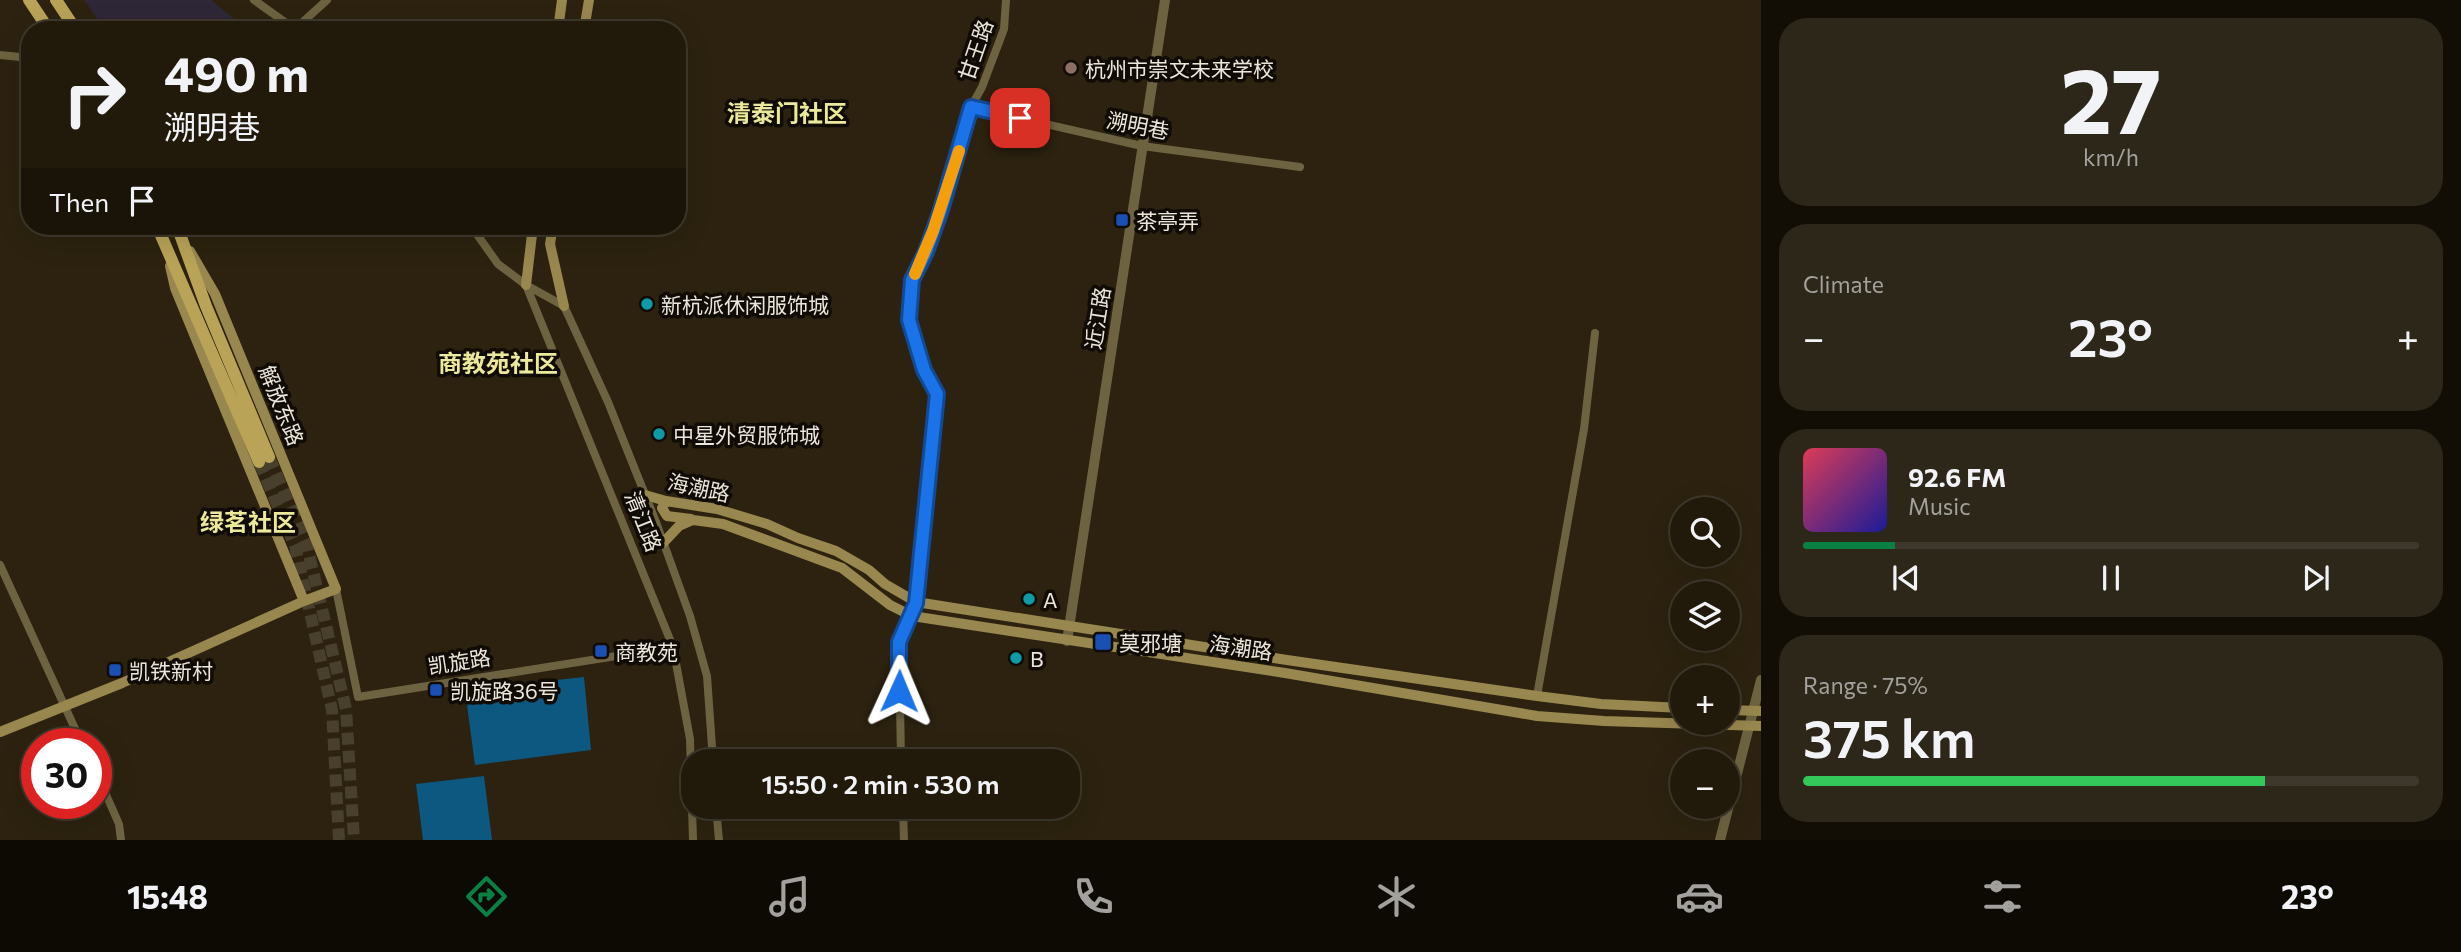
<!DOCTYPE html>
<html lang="en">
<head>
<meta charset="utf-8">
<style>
	body { margin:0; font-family:Commissioner,"Noto Sans SC",sans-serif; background:#2d2719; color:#f1f3f6; height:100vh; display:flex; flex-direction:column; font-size:26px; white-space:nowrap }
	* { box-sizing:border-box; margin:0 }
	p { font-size:23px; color:#a2a19d }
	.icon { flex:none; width:38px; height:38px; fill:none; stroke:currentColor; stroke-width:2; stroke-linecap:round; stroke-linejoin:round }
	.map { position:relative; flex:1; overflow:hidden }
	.side { display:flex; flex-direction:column; gap:18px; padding:18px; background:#120e06; width:700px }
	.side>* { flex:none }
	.hud { position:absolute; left:21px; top:21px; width:665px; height:214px; border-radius:28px; box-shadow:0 7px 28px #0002,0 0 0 2px #3e382c; background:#211a0b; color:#f1f3f6; overflow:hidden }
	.buttons { position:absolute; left:1670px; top:497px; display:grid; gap:14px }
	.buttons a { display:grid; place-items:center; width:70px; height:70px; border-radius:50%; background:#211a0b; box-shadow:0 7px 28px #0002,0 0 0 2px #3e382c; font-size:35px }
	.speed { position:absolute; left:21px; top:728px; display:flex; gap:14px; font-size:35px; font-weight:700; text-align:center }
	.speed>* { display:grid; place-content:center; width:91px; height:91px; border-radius:50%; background:#211a0b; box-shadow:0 7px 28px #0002,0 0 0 2px #3e382c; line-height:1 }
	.speed .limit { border:10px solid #d22; background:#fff; color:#111 }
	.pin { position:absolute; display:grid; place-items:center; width:60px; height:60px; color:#fff; margin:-30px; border-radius:14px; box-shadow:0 4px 10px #0006 }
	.me { position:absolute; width:77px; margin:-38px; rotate:1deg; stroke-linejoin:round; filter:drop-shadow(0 0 5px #0008) }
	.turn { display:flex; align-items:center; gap:24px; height:147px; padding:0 28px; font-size:32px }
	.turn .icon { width:91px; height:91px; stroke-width:2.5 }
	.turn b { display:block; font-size:49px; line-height:60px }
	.then { display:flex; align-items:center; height:66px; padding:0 28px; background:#0003; gap:14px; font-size:26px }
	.big { font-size:52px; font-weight:600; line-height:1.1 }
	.side .tile { flex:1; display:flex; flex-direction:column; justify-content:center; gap:10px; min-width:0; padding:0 24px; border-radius:28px; background:#2d2719 }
	.side .dial { align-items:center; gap:0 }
	.dial b { font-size:91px; line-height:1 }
	.song { display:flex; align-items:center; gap:21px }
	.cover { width:84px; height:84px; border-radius:10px; background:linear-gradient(135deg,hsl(350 70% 55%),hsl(240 70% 35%)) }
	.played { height:7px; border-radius:4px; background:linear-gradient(90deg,#0b8043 15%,#3e382c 15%) }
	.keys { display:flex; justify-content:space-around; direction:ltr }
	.heat { display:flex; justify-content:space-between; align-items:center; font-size:38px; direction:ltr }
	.charge { height:10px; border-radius:5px; background:linear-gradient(90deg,#34c759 75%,#3e382c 0) }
	.trip { position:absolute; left:681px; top:749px; width:399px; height:70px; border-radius:28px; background:#211a0b; box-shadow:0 7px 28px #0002,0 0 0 2px #3e382c; font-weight:600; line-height:70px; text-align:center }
	.tabs { display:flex; height:112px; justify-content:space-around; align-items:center; background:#0d0a04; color:#a2a19d }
	.tabs .icon { width:49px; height:49px }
	.tabs .selected { color:#0b8043 }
	.tabs b { font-size:32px; color:#f1f3f6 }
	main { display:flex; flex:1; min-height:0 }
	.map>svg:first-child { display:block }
</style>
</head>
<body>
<main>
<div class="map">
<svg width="1761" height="840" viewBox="0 0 1761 840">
	<rect width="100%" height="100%" fill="#2c220f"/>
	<path fill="#2e2737" d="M84 0H211L248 30H105Z"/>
	<path fill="#0c5880" d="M584 677 591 750 475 765 465 690Z
		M484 776 492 840H423L416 784Z"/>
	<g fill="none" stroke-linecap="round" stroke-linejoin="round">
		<path stroke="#493f2d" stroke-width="12" stroke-dasharray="12 6" stroke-linecap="butt" d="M269 457 307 546 346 709 354 840
			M259 462 295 546 332 710 339 840"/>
		<path stroke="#6e6340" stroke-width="8" d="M254 0 296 30
			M295 29 327 0
			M0 55 30 58
			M971 107 1142 146 1300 167
			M471 226 498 264 526 285 564 306 608 402 656 522 690 616 707 676 713 761
			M526 285 673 647 690 739 693 840
			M0 565 82 744
			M336 589 358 697 673 647
			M1537 696 1584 429 1595 333
			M901 761 899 642 916 602 937 394 915 345 909 320V299L912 280 926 252 941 210 971 107 982 87 1004 29 1006 0
			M96 772 119 824 121 840
			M716 807 719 840
			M903 807 904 840"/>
		<path stroke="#6e6340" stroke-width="10" d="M1067 641 1165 0
			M1720 840 1761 680"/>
		<path stroke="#98874e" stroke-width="10" d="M558 30 562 0
			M584 30 589 0
			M553 226 550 244 564 306
			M170 266 175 288 304 601
			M526 285 533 226
			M645 495 666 501 717 509 767 524 798 538 836 551 869 570 885 584 916 602 1287 660 1537 696 1601 704 1682 708
			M666 501 662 508 667 516 691 519
			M663 543 679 526 693 520 723 524 842 568 890 605 912 616 1285 673 1537 716 1604 721 1761 726
			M1727 710 1761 711
			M0 732 122 683 304 601 336 589 215 294 190 251"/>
		<path stroke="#b9a357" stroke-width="12" d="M29 0 49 30
			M56 0 76 30
			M157 226 259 462
			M177 226 206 306 269 457"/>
	</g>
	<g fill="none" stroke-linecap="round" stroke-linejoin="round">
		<g stroke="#114b97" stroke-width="18">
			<path id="route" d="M899 691V642L916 603 937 394 924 370 909 320 912 280 926 252 941 210 971 107 1020 118"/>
		</g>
		<use href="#route" stroke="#1a73e8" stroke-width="12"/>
		<path stroke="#f59e0b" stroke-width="12" d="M915 274 933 231 959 151"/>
	</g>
	<circle fill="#8d6e63" stroke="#100c05" stroke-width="2.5" cx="1071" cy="68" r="7"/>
	<g fill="#1a4fb4" stroke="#100c05" stroke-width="2.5">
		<rect x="1115" y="213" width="14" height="14" rx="3.5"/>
		<rect x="1094" y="633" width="18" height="18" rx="3.5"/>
		<rect x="594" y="644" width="14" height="14" rx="3.5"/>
		<rect x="108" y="663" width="14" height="14" rx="3.5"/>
		<rect x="429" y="683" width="14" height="14" rx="3.5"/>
	</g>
	<g fill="#0f9aa8" stroke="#100c05" stroke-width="2.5">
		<circle cx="647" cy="304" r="7"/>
		<circle cx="659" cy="434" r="7"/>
		<circle cx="1029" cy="599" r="7"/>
		<circle cx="1016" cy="658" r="7"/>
	</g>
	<g text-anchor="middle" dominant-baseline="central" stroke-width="7" stroke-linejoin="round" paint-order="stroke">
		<g font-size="21" fill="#ece6da" stroke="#100c05">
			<text transform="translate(975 50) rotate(-71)">甘王路</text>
			<text transform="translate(1138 125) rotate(11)">溯明巷</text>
			<text transform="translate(1097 318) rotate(-81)">近江路</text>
			<text transform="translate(282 405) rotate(68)">解放东路</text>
			<text transform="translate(699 487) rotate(12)">海潮路</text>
			<text transform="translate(644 521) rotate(68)">清江路</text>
			<text transform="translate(1241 647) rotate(8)">海潮路</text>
			<text transform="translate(459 661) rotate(-9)">凯旋路</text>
		</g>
		<g font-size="21" fill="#ece6da" stroke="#100c05" text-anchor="start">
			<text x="1085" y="68">杭州市崇文未来学校</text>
			<text x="1136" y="220">茶亭弄</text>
			<text x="661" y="304">新杭派休闲服饰城</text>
			<text x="673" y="434">中星外贸服饰城</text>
			<text x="1043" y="599">A</text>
			<text x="1119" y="642">莫邪塘</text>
			<text x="615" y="651">商教苑</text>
			<text x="1030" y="658">B</text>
			<text x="129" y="670">凯铁新村</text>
			<text x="450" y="690">凯旋路36号</text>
		</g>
		<g font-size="24" font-weight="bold" fill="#ece99a" stroke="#100c05">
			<text x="787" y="112">清泰门社区</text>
			<text x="498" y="362">商教苑社区</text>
			<text x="248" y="521">绿茗社区</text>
		</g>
	</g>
</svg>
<div class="buttons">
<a><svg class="icon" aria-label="search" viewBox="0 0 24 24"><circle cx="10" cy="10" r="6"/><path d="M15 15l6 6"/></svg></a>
<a><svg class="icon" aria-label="layers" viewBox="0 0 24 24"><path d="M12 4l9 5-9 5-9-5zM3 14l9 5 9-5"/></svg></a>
<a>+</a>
<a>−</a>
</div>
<div class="speed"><div class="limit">30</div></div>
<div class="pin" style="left:1020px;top:118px;background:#d93025"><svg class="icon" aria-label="arrive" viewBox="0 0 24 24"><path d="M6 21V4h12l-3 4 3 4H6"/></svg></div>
<svg class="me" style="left:899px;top:691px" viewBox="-20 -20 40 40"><path d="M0-17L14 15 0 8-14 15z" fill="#1a73e8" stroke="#fff" stroke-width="4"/></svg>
<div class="trip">15:50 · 2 min · 530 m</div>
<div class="hud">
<div class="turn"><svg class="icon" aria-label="right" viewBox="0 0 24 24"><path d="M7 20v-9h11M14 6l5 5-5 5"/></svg><div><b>490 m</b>溯明巷</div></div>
<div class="then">Then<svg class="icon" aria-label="arrive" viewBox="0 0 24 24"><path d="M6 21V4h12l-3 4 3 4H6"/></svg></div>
</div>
</div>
<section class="side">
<div class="tile dial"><b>27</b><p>km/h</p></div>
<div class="tile"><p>Climate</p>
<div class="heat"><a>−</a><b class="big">23°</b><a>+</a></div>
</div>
<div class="tile">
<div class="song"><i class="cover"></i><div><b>92.6 FM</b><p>Music</p></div></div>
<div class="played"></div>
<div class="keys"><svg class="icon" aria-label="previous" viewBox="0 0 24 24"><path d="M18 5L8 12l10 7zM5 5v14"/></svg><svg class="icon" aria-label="pause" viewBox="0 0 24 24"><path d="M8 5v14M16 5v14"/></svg><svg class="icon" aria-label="next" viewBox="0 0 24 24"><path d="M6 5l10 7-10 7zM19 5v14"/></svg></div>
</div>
<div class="tile"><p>Range · 75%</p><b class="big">375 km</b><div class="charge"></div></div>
</section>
</main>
<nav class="tabs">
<b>15:48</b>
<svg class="icon selected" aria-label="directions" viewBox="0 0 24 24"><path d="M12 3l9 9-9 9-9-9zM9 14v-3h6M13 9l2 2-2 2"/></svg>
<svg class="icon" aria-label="music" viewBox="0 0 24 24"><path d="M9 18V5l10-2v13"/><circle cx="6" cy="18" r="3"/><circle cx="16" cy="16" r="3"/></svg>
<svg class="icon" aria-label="phone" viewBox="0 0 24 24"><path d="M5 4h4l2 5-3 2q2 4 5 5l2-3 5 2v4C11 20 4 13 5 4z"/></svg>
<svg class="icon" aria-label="climate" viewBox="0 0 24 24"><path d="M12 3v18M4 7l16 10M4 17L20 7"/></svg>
<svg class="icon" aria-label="car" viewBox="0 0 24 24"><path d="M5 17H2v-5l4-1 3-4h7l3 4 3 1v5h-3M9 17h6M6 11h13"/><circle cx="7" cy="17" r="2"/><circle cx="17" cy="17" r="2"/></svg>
<svg class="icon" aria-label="filters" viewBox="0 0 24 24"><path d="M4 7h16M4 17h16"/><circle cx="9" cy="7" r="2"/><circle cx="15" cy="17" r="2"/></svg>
<b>23°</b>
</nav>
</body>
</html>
